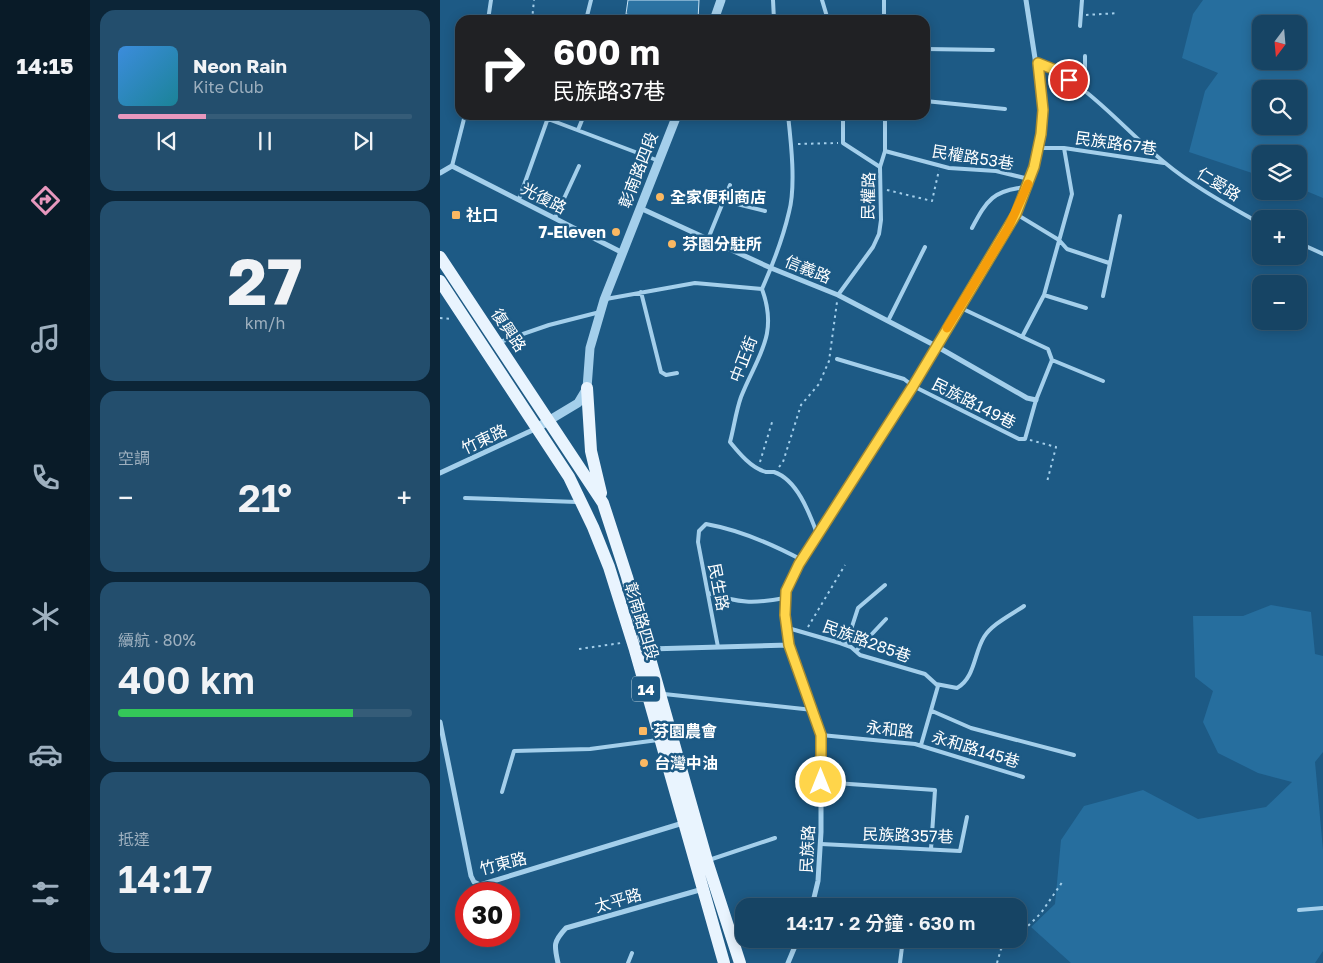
<!DOCTYPE html>
<html lang="zh-TW">
<head>
<meta charset="utf-8">
<style>
	body { margin:0; font-family:"Golos Text","Noto Sans TC",sans-serif; background:#234e6d; color:#f1f3f6; height:100vh; display:flex; flex-direction:column; font-size:19px; white-space:nowrap }
	* { box-sizing:border-box; margin:0 }
	p { font-size:16px; color:#9eb0bf }
	.icon { flex:none; width:28px; height:28px; fill:none; stroke:currentColor; stroke-width:2; stroke-linecap:round; stroke-linejoin:round }
	.map { position:relative; flex:1; overflow:hidden }
	.sheet { display:flex; flex-direction:column; gap:10px; padding:10px; background:#0c2537; width:350px }
	.sheet>* { flex:none }
	.hud { position:absolute; left:15px; top:15px; width:475px; height:105px; border-radius:15px; box-shadow:0 2px 12px #0003,0 0 0 1px #355c78; background:#202124; color:#fff; overflow:hidden }
	.needle { width:32px; rotate:196deg }
	.tools { position:absolute; left:812px; top:15px; display:grid; gap:10px }
	.tools a { display:grid; place-items:center; width:55px; height:55px; border-radius:10px; background:#164464; box-shadow:0 2px 12px #0003,0 0 0 1px #355c78; font-size:25px }
	.speed { position:absolute; left:15px; top:882px; display:flex; gap:10px; font-size:25px; font-weight:700; text-align:center }
	.speed>* { display:grid; place-content:center; width:65px; height:65px; border-radius:50%; background:#164464; box-shadow:0 2px 12px #0003,0 0 0 1px #355c78; line-height:1 }
	.speed .limit { border:8px solid #d22; background:#fff; color:#111 }
	.pin { position:absolute; display:grid; place-items:center; width:42px; height:42px; color:#fff; margin:-21px; border:2px solid #fff; border-radius:50%; box-shadow:0 1px 5px #0007 }
	.me { position:absolute; width:55px; margin:-28px; rotate:0deg; stroke-linejoin:round; filter:drop-shadow(0 0 4px #0008) }
	.turn { display:flex; align-items:center; gap:18px; height:105px; padding:0 15px; font-size:22px }
	.turn .icon { width:65px; height:65px; stroke-width:2.5 }
	.turn b { display:block; font-size:35px; line-height:42px }
	.big { font-size:38px; font-weight:600; line-height:1.1 }
	.sheet .tile { flex:1; display:flex; flex-direction:column; justify-content:center; gap:8px; min-width:0; padding:0 18px; border-radius:15px; background:#234e6d }
	.sheet .dial { align-items:center; gap:0 }
	.dial b { font-size:65px; line-height:1 }
	.song { display:flex; align-items:center; gap:15px }
	.cover { width:60px; height:60px; border-radius:8px; background:linear-gradient(135deg,hsl(210 70% 55%),hsl(190 70% 35%)) }
	.played { height:5px; border-radius:2px; background:linear-gradient(90deg,#e797bd 30%,#355c78 30%) }
	.keys { display:flex; justify-content:space-around; direction:ltr }
	.heat { display:flex; justify-content:space-between; align-items:center; font-size:28px; direction:ltr }
	.charge { height:8px; border-radius:4px; background:linear-gradient(90deg,#34c759 80%,#355c78 0) }
	.trip { position:absolute; left:295px; top:898px; width:292px; height:50px; border-radius:15px; background:#164464; box-shadow:0 2px 12px #0003,0 0 0 1px #355c78; font-weight:600; line-height:50px; text-align:center }
	main { display:flex; flex:1; min-height:0 }
	.dock { display:flex; flex-direction:column; width:90px; justify-content:space-around; align-items:center; background:#091b28; color:#9eb0bf }
	.dock .icon { width:35px; height:35px }
	.dock .current { color:#e797bd }
	.dock b { font-size:22px; color:#f1f3f6 }
	.map>svg:first-child { display:block }
</style>
</head>
<body>
<main>
<nav class="dock">
<b>14:15</b>
<svg class="icon current" aria-label="directions" viewBox="0 0 24 24"><path d="M12 3l9 9-9 9-9-9zM9 14v-3h6M13 9l2 2-2 2"/></svg>
<svg class="icon" aria-label="music" viewBox="0 0 24 24"><path d="M9 18V5l10-2v13"/><circle cx="6" cy="18" r="3"/><circle cx="16" cy="16" r="3"/></svg>
<svg class="icon" aria-label="phone" viewBox="0 0 24 24"><path d="M5 4h4l2 5-3 2q2 4 5 5l2-3 5 2v4C11 20 4 13 5 4z"/></svg>
<svg class="icon" aria-label="climate" viewBox="0 0 24 24"><path d="M12 3v18M4 7l16 10M4 17L20 7"/></svg>
<svg class="icon" aria-label="car" viewBox="0 0 24 24"><path d="M5 17H2v-5l4-1 3-4h7l3 4 3 1v5h-3M9 17h6M6 11h13"/><circle cx="7" cy="17" r="2"/><circle cx="17" cy="17" r="2"/></svg>
<svg class="icon" aria-label="filters" viewBox="0 0 24 24"><path d="M4 7h16M4 17h16"/><circle cx="9" cy="7" r="2"/><circle cx="15" cy="17" r="2"/></svg>
</nav>
<section class="sheet">
<div class="tile">
<div class="song"><i class="cover"></i><div><b>Neon Rain</b><p>Kite Club</p></div></div>
<div class="played"></div>
<div class="keys"><svg class="icon" aria-label="previous" viewBox="0 0 24 24"><path d="M18 5L8 12l10 7zM5 5v14"/></svg><svg class="icon" aria-label="pause" viewBox="0 0 24 24"><path d="M8 5v14M16 5v14"/></svg><svg class="icon" aria-label="next" viewBox="0 0 24 24"><path d="M6 5l10 7-10 7zM19 5v14"/></svg></div>
</div>
<div class="tile dial"><b>27</b><p>km/h</p></div>
<div class="tile"><p>空調</p>
<div class="heat"><a>−</a><b class="big">21°</b><a>+</a></div>
</div>
<div class="tile"><p>續航 · 80%</p><b class="big">400 km</b><div class="charge"></div></div>
<div class="tile"><p>抵達</p><b class="big">14:17</b></div>
</section>
<div class="map">
<svg width="883" height="963" viewBox="0 0 883 963">
	<rect width="100%" height="100%" fill="#1d5a85"/>
	<path fill="#266e9e" fill-rule="evenodd" d="M763 0H883V198L859 188V154H821V176L749 152 765 91 778 73 742 58 753 14ZM821 24H859V61H821ZM821 89H859V126H821Z
		M831 605 871 612 875 654 883 656V752L875 762 883 850V951L875 963H631L591 927 615 904 621 840 644 806 703 790 758 819 826 807 852 782 818 773 778 753 763 722 773 691 755 677 753 616H803Z"/>
	<path fill="#2c73a3" stroke="#c9e5f8" d="M188 0H259L258 20H220L186 14Z"/>
	<g fill="none" stroke-linecap="round" stroke-linejoin="round">
		<path stroke="#a4cfeb" stroke-width="2" stroke-dasharray="2.5 4" stroke-linecap="butt" d="M646 15 678 13
			M92 20 94 0
			M358 144 398 143
			M447 190 492 201 499 170
			M0 318 13 319
			M590 440 616 447 607 482
			M320 462 333 419
			M339 467 343 462 361 405 379 384 389 361 397 302
			M368 627 405 565
			M139 649 181 643
			M326 906H327
			M579 935 601 913 623 881
			M557 963 561 949 574 939"/>
		<path stroke="#a4cfeb" stroke-width="4" d="M333 0 334 20
			M382 0 388 20
			M444 0V20
			M48 20 51 0
			M146 20 151 0
			M640 26 642 0
			M485 49 553 50
			M645 56V91
			M598 63C648 83 683 129 724 162 754 187 788 205 821 224
			M485 101 565 109
			M348 115C351 142 356 186 349 212 343 238 333 264 322 289 339 336 317 356 301 397 296 411 294 427 290 442 299 453 311 468 326 472 327 472 333 472 334 472 358 480 370 515 378 536
			M403 115V143L440 167
			M108 119 219 161
			M138 130 144 115
			M598 148H624L724 163
			M445 151 509 168 556 171 589 179
			M12 166 25 115
			M79 199 109 115
			M285 201 325 211
			M576 214 619 240 627 249 669 263
			M115 218 139 166
			M532 228C547 200 553 190 587 187
			M268 239 290 185
			M859 243 883 254
			M201 292 221 372 226 375 237 373
			M398 295 433 247 439 234 441 220 440 167 445 151V115
			M604 295 646 308
			M663 296 680 216
			M166 299 255 283 322 289
			M521 308 608 349 612 360 663 381
			M448 321 485 247
			M582 337 604 295 632 194 624 148
			M60 342 109 325 160 312
			M397 359 464 379 473 386 579 439H585L596 400 612 360
			M25 498 137 502
			M268 593C300 603 312 604 345 598
			M348 628 400 643 411 647 420 655 485 674 496 684
			M406 645 418 608 445 585
			M278 647 258 542 259 531 266 524C300 530 332 544 362 560
			M416 651 446 619
			M496 684 517 688C535 678 534 653 544 637 552 624 571 615 584 606
			M224 694 373 710
			M492 711 531 728 634 755
			M381 735 475 744 583 777
			M481 745 498 686 496 684
			M381 782 495 790 491 849
			M62 792 74 751 150 749 218 740
			M381 844 520 851 527 817
			M269 860 335 838
			M859 910 883 908
			M188 963 192 953
			M460 963 463 939"/>
		<path stroke="#a4cfeb" stroke-width="5" d="M0 173 12 166 183 253
			M200 208 331 268 398 295 496 346 587 398 596 400
			M0 473 95 429
			M209 649 349 645
			M0 722 31 876 34 882 40 885 243 823
			M372 906 378 881 381 832V735L349 645 346 591 359 564 473 386 576 214 594 167 603 110 586 0
			M118 963C114 945 113 942 126 928L263 889
			M348 963 358 939"/>
		<path stroke="#a4cfeb" stroke-width="9" d="M274 20 281 0
			M98 427 138 403 147 388 150 348 164 300 237 115"/>
		<path stroke="#e9f4fe" stroke-width="12" d="M0 257 163 503 187 577 267 861 300 963
			M0 281 129 477 153 527 169 567 195 650 284 963
			M147 388 151 451 161 493"/>
	</g>
	<g fill="none" stroke-linecap="round" stroke-linejoin="round">
		<g stroke="#a68a30" stroke-width="12">
			<path id="route" d="M381 782V735L349 645 345 615 346 591 359 564 473 386 576 214 594 167 601 134 603 110 598 63 613 69 629 80"/>
		</g>
		<use href="#route" stroke="#ffd54a" stroke-width="9"/>
		<path stroke="#f59e0b" stroke-width="9" d="M507 328 568 228 588 184"/>
	</g>
	<g fill="#fbb862" stroke="#1d5a85" stroke-width="2">
		<circle cx="220" cy="197" r="5"/>
		<rect x="11" y="210" width="10" height="10" rx="2.5"/>
		<circle cx="176" cy="232" r="5"/>
		<circle cx="232" cy="244" r="5"/>
		<rect x="198" y="726" width="10" height="10" rx="2.5"/>
		<circle cx="204" cy="763" r="5"/>
	</g>
	<g text-anchor="middle" dominant-baseline="central" stroke-width="5" stroke-linejoin="round" paint-order="stroke">
		<rect fill="#1d5a85" stroke="#bbceda" stroke-width="1" x="192" y="676.5" width="28" height="25" rx="4"/>
		<g font-size="15" font-weight="bold" fill="#fff">
			<text x="206" y="689">14</text>
		</g>
		<g font-size="16" fill="#fff" stroke="#1d5a85">
			<text transform="translate(676 143) rotate(8)">民族路67巷</text>
			<text transform="translate(533 157) rotate(9)">民權路53巷</text>
			<text transform="translate(198 170) rotate(-69)">彰南路四段</text>
			<text transform="translate(779 184) rotate(32)">仁愛路</text>
			<text transform="translate(428 196) rotate(-89)">民權路</text>
			<text transform="translate(104 198) rotate(27)">光復路</text>
			<text transform="translate(368 269) rotate(22)">信義路</text>
			<text transform="translate(69 330) rotate(56)">復興路</text>
			<text transform="translate(303 359) rotate(-69)">中正街</text>
			<text transform="translate(534 403) rotate(27)">民族路149巷</text>
			<text transform="translate(44 439) rotate(-25)">竹東路</text>
			<text transform="translate(279 587) rotate(79)">民生路</text>
			<text transform="translate(202 621) rotate(73)">彰南路四段</text>
			<text transform="translate(427 641) rotate(20)">民族路285巷</text>
			<text transform="translate(450 729) rotate(6)">永和路</text>
			<text transform="translate(536 749) rotate(17)">永和路145巷</text>
			<text transform="translate(468 835) rotate(2)">民族路357巷</text>
			<text transform="translate(367 849) rotate(-87)">民族路</text>
			<text transform="translate(63 863) rotate(-14)">竹東路</text>
			<text transform="translate(178 900) rotate(-16)">太平路</text>
		</g>
		<g font-size="16" font-weight="bold" fill="#fff" stroke="#1d5a85" text-anchor="start">
			<text x="230" y="197">全家便利商店</text>
			<text x="26" y="215">社口</text>
			<text x="166" y="232" text-anchor="end">7-Eleven</text>
			<text x="242" y="244">芬園分駐所</text>
			<text x="213" y="731">芬園農會</text>
			<text x="214" y="763">台灣中油</text>
		</g>
	</g>
</svg>
<div class="tools">
<a><svg class="needle" viewBox="-14 -14 28 28"><path d="M0-13l5 13h-10z" fill="#e53935"/><path d="M0 13l5-13h-10z" fill="#9eb0bf"/></svg></a>
<a><svg class="icon" aria-label="search" viewBox="0 0 24 24"><circle cx="10" cy="10" r="6"/><path d="M15 15l6 6"/></svg></a>
<a><svg class="icon" aria-label="layers" viewBox="0 0 24 24"><path d="M12 4l9 5-9 5-9-5zM3 14l9 5 9-5"/></svg></a>
<a>+</a>
<a>−</a>
</div>
<div class="speed"><div class="limit">30</div></div>
<div class="pin" style="left:629px;top:80px;background:#d93025"><svg class="icon" aria-label="arrive" viewBox="0 0 24 24"><path d="M6 21V4h12l-3 4 3 4H6"/></svg></div>
<svg class="me" style="left:381px;top:782px" viewBox="-20 -20 40 40"><circle r="17" fill="#ffd54a" stroke="#fff" stroke-width="3"/><path d="M0-11L8 9 0 5-8 9z" fill="#fff"/></svg>
<div class="trip">14:17 · 2 分鐘 · 630 m</div>
<div class="hud">
<div class="turn"><svg class="icon" aria-label="right" viewBox="0 0 24 24"><path d="M7 20v-9h11M14 6l5 5-5 5"/></svg><div><b>600 m</b>民族路37巷</div></div>
</div>
</div>
</main>
</body>
</html>
